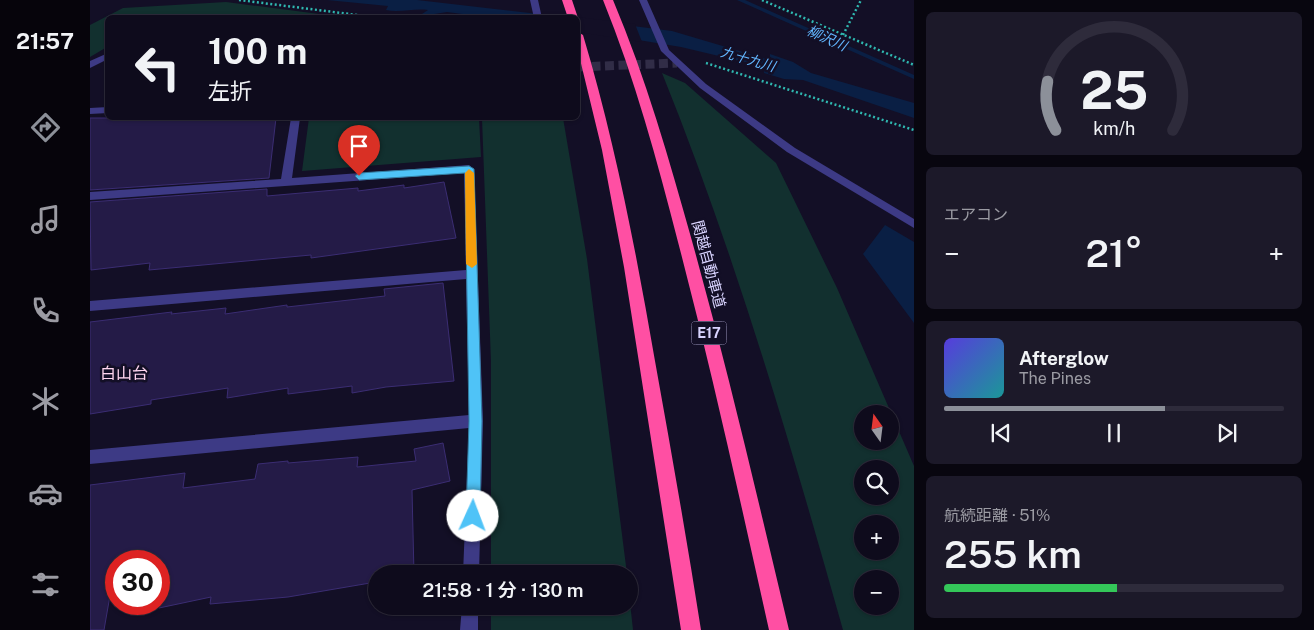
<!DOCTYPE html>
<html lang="ja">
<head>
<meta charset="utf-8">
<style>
	body { margin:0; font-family:"Public Sans","Noto Sans JP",sans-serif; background:#1c1929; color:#f1f3f6; height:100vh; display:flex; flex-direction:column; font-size:19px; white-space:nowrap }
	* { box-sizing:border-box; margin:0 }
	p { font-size:16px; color:#9b9ba3 }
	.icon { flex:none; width:28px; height:28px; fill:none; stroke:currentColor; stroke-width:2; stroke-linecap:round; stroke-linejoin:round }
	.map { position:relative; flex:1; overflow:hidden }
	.sheet { display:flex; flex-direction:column; gap:12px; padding:12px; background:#08060f; width:400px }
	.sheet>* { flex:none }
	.top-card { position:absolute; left:15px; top:15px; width:475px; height:105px; border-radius:8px; box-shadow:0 1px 4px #0004,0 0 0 1px #2e2b3b; background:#0e0b1c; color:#f1f3f6; overflow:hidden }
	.needle { width:32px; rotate:346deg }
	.tools { position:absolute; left:764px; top:405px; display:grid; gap:10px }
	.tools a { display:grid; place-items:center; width:45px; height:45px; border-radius:50%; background:#0e0b1c; box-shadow:0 1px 4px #0004,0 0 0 1px #2e2b3b; font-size:25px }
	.speed { position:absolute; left:15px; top:550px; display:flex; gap:10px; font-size:25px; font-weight:700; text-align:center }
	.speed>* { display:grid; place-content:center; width:65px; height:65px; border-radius:50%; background:#0e0b1c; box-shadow:0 1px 4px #0004,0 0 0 1px #2e2b3b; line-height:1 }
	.speed .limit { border:8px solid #d22; background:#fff; color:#111 }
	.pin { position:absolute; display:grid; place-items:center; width:42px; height:42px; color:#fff; margin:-51px -21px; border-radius:50% 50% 50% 0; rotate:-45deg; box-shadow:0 0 5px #0007 }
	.pin .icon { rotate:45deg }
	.me { position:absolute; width:55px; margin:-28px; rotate:2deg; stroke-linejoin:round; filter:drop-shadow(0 0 4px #0008) }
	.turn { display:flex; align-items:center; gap:18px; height:105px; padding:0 20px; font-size:22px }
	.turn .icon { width:65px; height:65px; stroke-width:2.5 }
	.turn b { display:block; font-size:35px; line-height:42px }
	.big { font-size:38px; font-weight:600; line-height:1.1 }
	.sheet .card { flex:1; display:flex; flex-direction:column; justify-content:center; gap:8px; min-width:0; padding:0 18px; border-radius:8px; background:#1c1929 }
	.sheet .dial { align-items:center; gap:0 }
	.dial svg { height:130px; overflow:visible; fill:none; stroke:#2e2b3b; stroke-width:7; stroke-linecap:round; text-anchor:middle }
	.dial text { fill:#f1f3f6; stroke:none }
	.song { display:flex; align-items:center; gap:15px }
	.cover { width:60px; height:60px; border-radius:8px; background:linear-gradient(135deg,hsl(250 70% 55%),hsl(180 70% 35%)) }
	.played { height:5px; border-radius:2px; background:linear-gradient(90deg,#8c9099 65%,#2e2b3b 65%) }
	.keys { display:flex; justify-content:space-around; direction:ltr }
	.heat { display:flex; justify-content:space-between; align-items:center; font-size:28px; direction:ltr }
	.charge { height:8px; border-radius:4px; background:linear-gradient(90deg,#34c759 51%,#2e2b3b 0) }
	.trip { position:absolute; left:278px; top:565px; width:270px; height:50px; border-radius:25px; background:#0e0b1c; box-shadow:0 1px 4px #0004,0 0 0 1px #2e2b3b; font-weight:600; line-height:50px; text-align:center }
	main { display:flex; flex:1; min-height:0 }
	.tab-bar { display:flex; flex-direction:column; width:90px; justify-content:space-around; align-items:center; background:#06040b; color:#9b9ba3 }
	.tab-bar .icon { width:35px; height:35px }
	.tab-bar .selected { color:#8c9099 }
	.tab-bar b { font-size:22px; color:#f1f3f6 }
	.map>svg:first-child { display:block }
</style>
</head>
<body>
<main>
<nav class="tab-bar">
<b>21:57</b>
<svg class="icon selected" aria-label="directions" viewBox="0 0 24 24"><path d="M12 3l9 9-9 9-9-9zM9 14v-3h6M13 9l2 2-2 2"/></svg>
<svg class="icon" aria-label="music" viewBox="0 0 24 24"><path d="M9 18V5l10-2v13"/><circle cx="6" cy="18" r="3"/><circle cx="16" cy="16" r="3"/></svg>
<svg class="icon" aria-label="phone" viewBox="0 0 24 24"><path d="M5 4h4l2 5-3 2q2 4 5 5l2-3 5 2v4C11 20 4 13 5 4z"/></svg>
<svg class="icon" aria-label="climate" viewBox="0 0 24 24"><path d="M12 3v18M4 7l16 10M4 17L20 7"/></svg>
<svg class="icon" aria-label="car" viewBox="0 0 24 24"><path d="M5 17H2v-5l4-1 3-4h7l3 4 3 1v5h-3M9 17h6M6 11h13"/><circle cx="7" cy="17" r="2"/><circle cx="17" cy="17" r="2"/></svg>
<svg class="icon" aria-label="filters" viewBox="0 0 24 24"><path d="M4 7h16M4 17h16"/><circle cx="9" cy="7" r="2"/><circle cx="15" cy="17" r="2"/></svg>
</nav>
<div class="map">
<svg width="824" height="630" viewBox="0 0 824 630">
	<rect width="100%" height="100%" fill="#130f26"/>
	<path fill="#12302f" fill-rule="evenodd" d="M136 2 252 17 18 18 17 47 0 57V25L33 8Z
		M572 73 595 83 686 163 747 288 824 466V630H753C700 442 645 254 572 73ZM772 414H800V441H772ZM772 469H800V496H772ZM772 524H800V551H772ZM772 579H800V606H772Z
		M219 118H389L391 157 212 171Z
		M392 118H473L497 259 537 574H401V362Z
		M539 593 543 630H401V606H539Z"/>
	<path fill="#0a1f44" d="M237 0H327L475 17 403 18 357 12 338 15 332 14 338 10C324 8 310 13 296 10L298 6Z
		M488 19 582 31 680 60V54L703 62 721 73 824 103V118L713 80 694 79 674 73 675 67 591 47 488 30Z
		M795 225 824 242V323L773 254Z"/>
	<path fill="#130f26" d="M487 17 545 24 552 42 488 32Z"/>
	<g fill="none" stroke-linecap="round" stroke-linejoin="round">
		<path fill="#0a1f44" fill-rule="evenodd" d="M647 0H655L824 75V79Z"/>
	</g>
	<path fill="#241b47" stroke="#3b2d73" d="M0 118H186L179 178 0 190Z
		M354 182 366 238 221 258V255L59 270 60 263 1 270 0 202 177 189V196L268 188V191L314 185V188Z
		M353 283 364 381 296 387 262 393V386L198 394V388L137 398 138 388 61 400V404L0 414V322L82 312 81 314 136 308 135 314 197 305V307L295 296 294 289Z
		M353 443 360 481 322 490 324 574H286V582L198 597 120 604 121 597 69 608V561H26L14 630H0V485L95 473 93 488 165 479 168 464 198 461V463L268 457 267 467 326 461 324 449Z"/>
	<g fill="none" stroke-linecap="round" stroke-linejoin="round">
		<path stroke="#312d47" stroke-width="9" stroke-dasharray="9 4.5" stroke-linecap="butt" d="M488 67 587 63"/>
		<path stroke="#2fb8b0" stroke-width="2.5" stroke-dasharray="2 2.5" stroke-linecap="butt" d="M149 0 291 18
			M672 0 824 65
			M753 35 771 0
			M616 63 824 130"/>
		<path fill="#3d3a85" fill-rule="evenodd" d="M440 0H448L452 18H444Z
			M549 0H557L579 50 616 84 705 148 824 219V228L697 152 610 88 571 51Z
			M18 53V59L0 68V61Z
			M18 107V113L0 114V108Z
			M201 118H210L202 178 379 165 384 169 393 421 389 574H373L379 428 0 464V450L379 415 376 279 0 311V301L376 270 374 173 0 200V192L191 179Z
			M372 606H388V630H370Z"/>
		<path fill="#ff4fa3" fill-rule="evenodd" d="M472 0H482L488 18H478Z
			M513 0H523C556 78 579 159 602 241 638 370 668 500 699 630H679C650 500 622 371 588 242 567 160 545 79 513 0Z
			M488 32 493 35C525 142 546 251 565 361 581 450 597 540 611 630H591L534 267 512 150 488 51Z"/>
	</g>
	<path fill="#4fc3f7" stroke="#337fa1" d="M379 166 384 169 392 421 390 516 388 521 383 523 378 521 376 516 379 421 375 173 269 180 265 176 269 173Z"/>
	<path fill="#f59e0b" d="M379 169 384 173 387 264 382 268 376 264 375 173Z"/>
	<g text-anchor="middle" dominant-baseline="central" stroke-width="5" stroke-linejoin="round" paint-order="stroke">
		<g font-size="14" font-style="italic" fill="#62b6ff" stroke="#130f26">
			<text transform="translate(737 38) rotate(24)">柳沢川</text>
			<text transform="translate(658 59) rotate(16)">九十九川</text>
		</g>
		<rect fill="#130f26" stroke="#9e99be" stroke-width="1" x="601.5" y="321.5" width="35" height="23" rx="4"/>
		<g font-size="14" font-weight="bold" fill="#d9d4ff">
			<text x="619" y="333">E17</text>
		</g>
		<g font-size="15" fill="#d9d4ff" stroke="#130f26">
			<text transform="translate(619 264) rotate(75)">関越自動車道</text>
		</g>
		<g font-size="16" fill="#ffd6f0" stroke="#130f26">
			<text x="34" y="373">白山台</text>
		</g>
	</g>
</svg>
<div class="tools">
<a><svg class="needle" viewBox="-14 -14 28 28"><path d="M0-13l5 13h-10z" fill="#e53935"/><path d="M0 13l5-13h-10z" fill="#9b9ba3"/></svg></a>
<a><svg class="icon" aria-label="search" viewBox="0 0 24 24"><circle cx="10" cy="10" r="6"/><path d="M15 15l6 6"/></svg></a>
<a>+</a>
<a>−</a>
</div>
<div class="speed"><div class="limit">30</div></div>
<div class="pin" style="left:269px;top:176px;background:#d93025"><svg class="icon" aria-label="arrive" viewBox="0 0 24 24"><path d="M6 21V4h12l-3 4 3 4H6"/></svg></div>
<svg class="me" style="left:383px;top:516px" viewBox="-20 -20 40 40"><circle r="19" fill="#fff"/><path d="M0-13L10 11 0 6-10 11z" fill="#4fc3f7"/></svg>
<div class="trip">21:58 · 1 分 · 130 m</div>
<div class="top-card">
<div class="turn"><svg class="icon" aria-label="left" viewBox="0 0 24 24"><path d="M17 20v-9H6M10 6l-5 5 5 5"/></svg><div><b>100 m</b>左折</div></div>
</div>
</div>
<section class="sheet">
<div class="card dial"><svg viewBox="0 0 100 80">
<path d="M14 69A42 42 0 1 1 86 69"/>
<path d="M14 69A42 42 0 0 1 9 39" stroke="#8c9099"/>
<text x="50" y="56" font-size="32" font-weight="700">25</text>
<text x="50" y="72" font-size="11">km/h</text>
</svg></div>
<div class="card"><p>エアコン</p>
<div class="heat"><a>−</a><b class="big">21°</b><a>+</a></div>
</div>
<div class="card">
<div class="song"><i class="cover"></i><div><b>Afterglow</b><p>The Pines</p></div></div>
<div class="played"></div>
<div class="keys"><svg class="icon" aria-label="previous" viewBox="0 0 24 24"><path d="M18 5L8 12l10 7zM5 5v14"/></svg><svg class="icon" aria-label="pause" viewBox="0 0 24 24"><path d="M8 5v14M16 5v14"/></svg><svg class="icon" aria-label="next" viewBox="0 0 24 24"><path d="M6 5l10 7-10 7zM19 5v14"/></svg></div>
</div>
<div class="card"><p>航続距離 · 51%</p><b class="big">255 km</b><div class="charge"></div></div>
</section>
</main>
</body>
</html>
